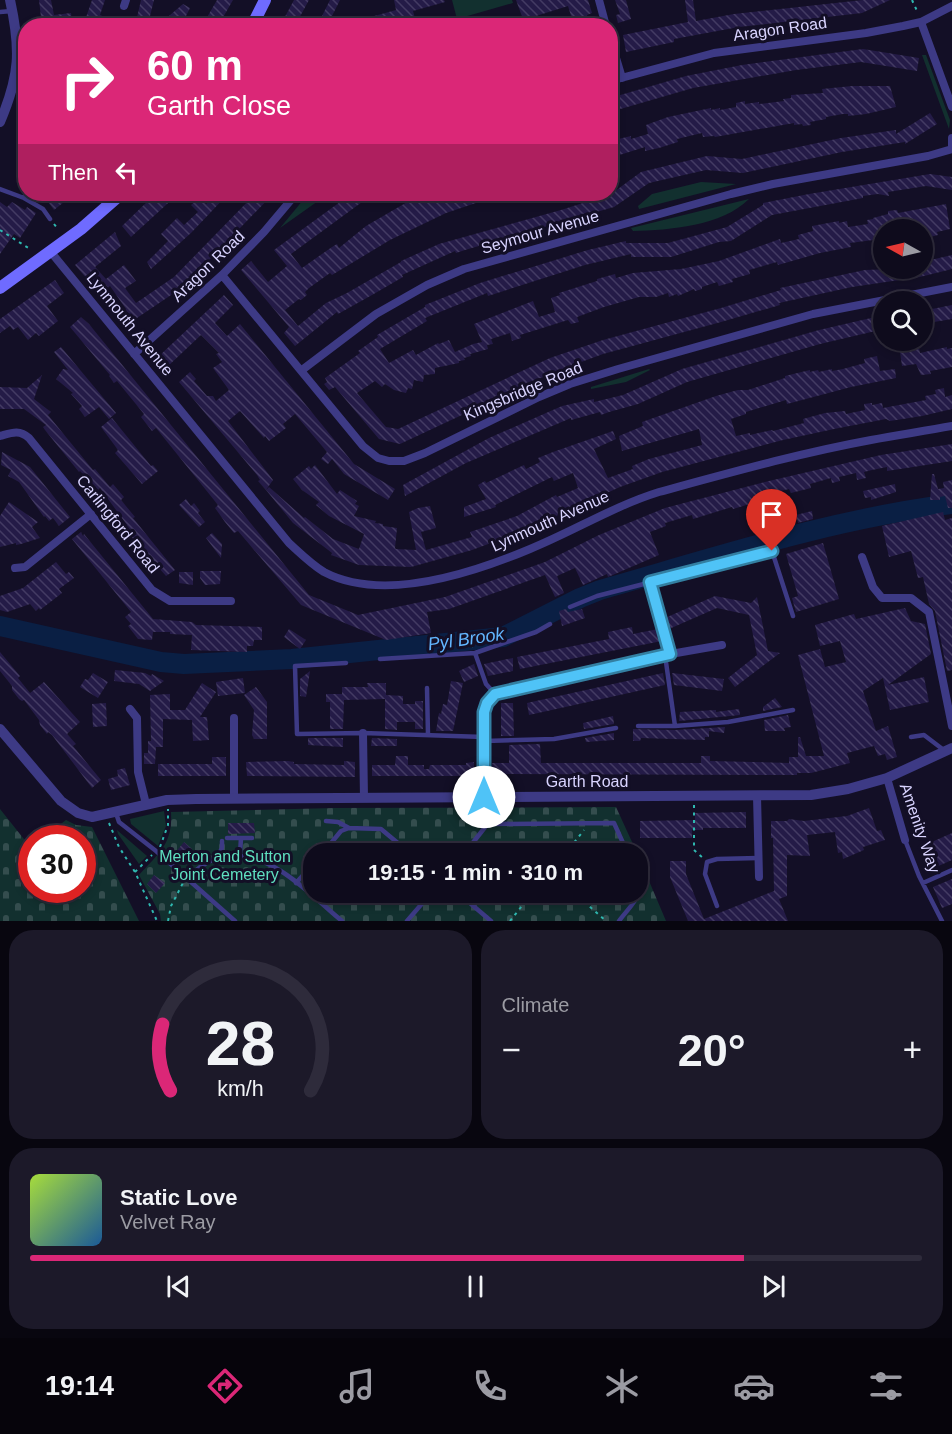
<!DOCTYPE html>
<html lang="en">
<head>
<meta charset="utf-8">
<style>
	body { margin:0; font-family:Helvetica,sans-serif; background:#1c1929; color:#f1f3f6; height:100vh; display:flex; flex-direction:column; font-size:22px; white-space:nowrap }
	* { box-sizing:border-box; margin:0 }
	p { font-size:20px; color:#9b9ba3 }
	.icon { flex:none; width:33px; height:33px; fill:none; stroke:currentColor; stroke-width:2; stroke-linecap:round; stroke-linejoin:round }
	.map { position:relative; height:921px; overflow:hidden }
	.panel { display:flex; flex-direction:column; gap:9px; padding:9px; background:#08060f; flex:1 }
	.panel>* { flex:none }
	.guide { position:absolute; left:18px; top:18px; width:600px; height:183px; border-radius:24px; box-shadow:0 3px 9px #0003,0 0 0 2px #2e2b3b; background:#db2777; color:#fff; overflow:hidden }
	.needle { width:39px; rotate:278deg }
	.controls { position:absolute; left:873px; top:219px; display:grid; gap:12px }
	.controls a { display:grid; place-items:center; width:60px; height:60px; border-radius:50%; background:#0e0b1c; box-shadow:0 3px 9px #0003,0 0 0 2px #2e2b3b; font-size:30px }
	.speed { position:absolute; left:18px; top:825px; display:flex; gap:12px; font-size:30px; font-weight:700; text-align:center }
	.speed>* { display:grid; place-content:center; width:78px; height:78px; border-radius:50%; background:#0e0b1c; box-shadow:0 3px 9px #0003,0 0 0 2px #2e2b3b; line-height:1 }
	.speed .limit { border:9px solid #d22; background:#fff; color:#111 }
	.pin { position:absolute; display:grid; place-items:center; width:51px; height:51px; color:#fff; margin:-62px -26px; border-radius:50% 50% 50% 0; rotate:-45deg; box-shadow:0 0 6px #0007 }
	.pin .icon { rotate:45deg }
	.me { position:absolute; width:66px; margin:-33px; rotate:0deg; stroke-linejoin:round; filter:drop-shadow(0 0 4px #0008) }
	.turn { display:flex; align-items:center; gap:21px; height:126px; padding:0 30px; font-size:27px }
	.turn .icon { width:78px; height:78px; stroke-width:2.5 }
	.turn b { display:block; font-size:42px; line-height:51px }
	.then { display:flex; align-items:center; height:57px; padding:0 30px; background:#0003; gap:12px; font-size:22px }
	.big { font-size:45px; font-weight:700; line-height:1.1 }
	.panel .tile { flex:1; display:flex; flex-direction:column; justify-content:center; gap:9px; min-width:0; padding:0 21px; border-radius:24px; background:#1c1929 }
	.panel .dial { align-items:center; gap:0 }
	.dial svg { height:156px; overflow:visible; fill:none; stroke:#2e2b3b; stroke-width:7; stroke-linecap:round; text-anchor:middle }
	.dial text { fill:#f1f3f6; stroke:none }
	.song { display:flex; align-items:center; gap:18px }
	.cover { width:72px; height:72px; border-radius:9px; background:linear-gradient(135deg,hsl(80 70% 55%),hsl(210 70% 35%)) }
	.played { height:6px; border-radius:3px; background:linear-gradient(90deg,#db2777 80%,#2e2b3b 80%) }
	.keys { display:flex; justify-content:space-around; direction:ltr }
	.heat { display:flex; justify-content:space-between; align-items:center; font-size:33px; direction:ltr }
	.panel .tiles { flex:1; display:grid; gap:9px; grid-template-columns:1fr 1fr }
	.tile:last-child { grid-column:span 2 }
	.trip { position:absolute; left:303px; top:843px; width:345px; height:60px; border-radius:24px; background:#0e0b1c; box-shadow:0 3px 9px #0003,0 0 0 2px #2e2b3b; font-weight:700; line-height:60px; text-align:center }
	.dock { display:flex; height:96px; justify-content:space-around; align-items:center; background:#06040b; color:#9b9ba3 }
	.dock .icon { width:42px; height:42px }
	.dock .on { color:#db2777 }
	.dock b { font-size:27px; color:#f1f3f6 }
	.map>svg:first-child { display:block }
</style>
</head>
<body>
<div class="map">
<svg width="952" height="921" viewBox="0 0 952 921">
	<defs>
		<pattern id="cemetery-stones" width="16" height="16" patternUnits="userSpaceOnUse" patternTransform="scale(1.5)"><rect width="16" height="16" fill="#12302f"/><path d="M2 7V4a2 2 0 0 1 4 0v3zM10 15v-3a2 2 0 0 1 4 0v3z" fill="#344d4e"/></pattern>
		<pattern id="building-back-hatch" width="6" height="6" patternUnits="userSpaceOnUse" patternTransform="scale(1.5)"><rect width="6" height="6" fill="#241b47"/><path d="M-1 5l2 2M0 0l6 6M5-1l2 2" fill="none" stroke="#433b63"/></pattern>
	</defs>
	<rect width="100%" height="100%" fill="#130f26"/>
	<path fill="#12302f" d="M452 0H512L513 3 457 19Z
		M926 55 950 120 949 129 922 55Z
		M701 182 736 184 639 209 638 206 652 194Z
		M308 194H328L280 228Z
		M749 199C722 226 670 230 633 231L631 228Z
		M649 369 650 370 626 382 591 389V387Z
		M164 811 166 826 158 846 131 824 130 819Z
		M117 830 147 856 139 864 118 834Z"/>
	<path fill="url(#cemetery-stones)" d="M616 807 637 853 314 854V892H638V855L666 921H161L160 914 139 875C159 853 173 844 171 812L335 808Z
		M0 809 31 848 32 890H82V838H43L66 820 76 825 92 827 139 921H0Z"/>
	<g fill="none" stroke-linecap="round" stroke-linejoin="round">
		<path stroke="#0a1f44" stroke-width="20" d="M0 626 161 662 184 664 292 659 503 637 580 598 600 590C716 557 832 519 952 504"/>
	</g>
	<path fill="url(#building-back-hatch)" d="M39 0H51L54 15 71 13 72 23 42 26Z
		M92 0H105L100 15 127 26H100L103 18 83 26Z
		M141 0H154L150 16 163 21 183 4 190 8 181 26H135Z
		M217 0H233L218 26H202Z
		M294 0H309L297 22 303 26H280Z
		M330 0H340L327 26H317Z
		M394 0H444L445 2 413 11 417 26H349V23L396 10Z
		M516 0H588L592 13 587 15 590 26H579L576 17 572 19 568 6 536 16 537 19 524 22Z
		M615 0H626L631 19 618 23 616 15 620 14Z
		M685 0H693L696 21 734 14 863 0H890L862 13 739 27 674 39V42L626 52 623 35 688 22Z
		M863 49 919 58 917 71 861 62 796 70 693 88 610 112V98L686 76 742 65Z
		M852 86H890L896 107 866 114 848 116V114H843L826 117V119L810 122 811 125 803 126 802 124 794 125V123L715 137 714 136 703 137 702 133 677 139 678 142 659 148 645 151V147L610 158V141L631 136V139L648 134 646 125 668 117 711 108V110L720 108V110L736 107V103L745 101V104L759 102V104L784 101 783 99 791 98V95L823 93 822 89Z
		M930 113 937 124 905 144V142L842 152 743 173 706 170 649 183 614 207 465 250 456 253 455 251 402 275 403 277 372 295 338 314 337 312 295 346 284 333 289 327 241 270 251 261 268 282 287 266 274 250 351 194H373L291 254 302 268 332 247 337 244 339 248 366 226 421 194H476L479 202 446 213 390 240 332 275 330 273 309 288 305 292 307 295 301 300 299 299 285 310 298 326 326 303 347 293 401 262V261L439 244 561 210 611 194 641 172 707 156 742 159 841 138 896 130V134Z
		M930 174 952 177V190L926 186 888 192 889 196 878 194 863 196V198L772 215 731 241 719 242 671 257H631V254L585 265 488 296 487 293 425 318 427 321 380 349 389 363 413 350 416 355 438 343 439 344 449 340 455 352 473 344 482 342 474 324 533 301 539 317 555 312 551 298 560 295 559 293 597 281V279L615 274 616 278 633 273 681 269 719 261 780 239 781 243 799 239 798 235 813 231 812 226 839 221V223L847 221 848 227 868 224 867 220 873 219V218L888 214V211L897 210 898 213 946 204 950 229 937 232 938 235 926 238 924 230H884L882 248 874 249 873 240 850 243 851 247 820 253 778 265 777 262 749 270 750 274 732 279 733 282 719 286 717 282 702 287V289L695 291 694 289 678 296 677 294 669 297 668 293 656 297H639L604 307 577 317 579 322 571 324 568 320 520 335 521 338 512 341 510 333 491 339 493 344 487 345 488 349 470 354 471 356 464 358 465 360 459 361V363L435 368V374L424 375 423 382 414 380 412 389 408 388 406 393 394 390 385 384 382 387 375 381 357 393 386 427 398 429 550 358 603 340 721 308 781 290 780 288 865 270 922 268V262L952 255V269L920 277 852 287 779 303 780 305 721 322 603 354 554 372 400 444 379 439 335 387 329 390 324 384 327 382 325 378 360 353 358 351 378 337 377 335 425 307V305L480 283 588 250 626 241V243H668L727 227 763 205V203L809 194Z
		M42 194H74L54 210Z
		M159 194H178L131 237 122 226 149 200 151 202Z
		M217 194H228L191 233 151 269 147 262 168 241 161 234 177 218 184 225 198 212 191 205 200 197 206 204Z
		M255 194H273L183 287 128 324 121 313 126 309 110 286 100 294 75 265 115 232 121 246 95 267 106 279 124 265 136 281 125 288 136 303 174 277Z
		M0 202 7 207 12 202 25 210 27 207 36 213 20 238 14 234 0 254Z
		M55 280 64 293 47 306 58 321 39 336 36 333 28 340 18 327 13 330 10 326 0 333V319Z
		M224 295 233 305 215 323 227 336 240 324 354 464 395 489 388 500 344 474 332 459 328 464 321 459 327 452 295 414 283 424 286 428 269 441 265 436 264 438 240 411 228 421 273 480 266 490 258 481 260 480 257 475 179 382 190 372 196 379 194 381 207 396H213L216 401 229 390 213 368 222 362 216 354 219 353 201 335 167 367 158 357Z
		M952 305V319L922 324V311Z
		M884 315V329L820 344 687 382 638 404 609 412 601 415 600 412 571 420V418L466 463 405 496 403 485 489 438 562 406 594 399V402L623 395 682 369 819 330Z
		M81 317 89 324 309 595 358 615 445 597 545 562 599 535 665 508 769 481 881 455 952 444V461L887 471V467L872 470 864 472 866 478 857 480 856 473 839 477 840 481 832 483 831 478 810 484 811 488 791 493 789 489 772 493 773 497 733 509 732 507 693 519 692 515 665 523 666 526 650 532 659 555 608 577 607 574 583 585 575 568 557 576 564 593 555 597 545 575 449 609 427 612 431 633 386 640 301 605 238 531 234 533 225 522 215 508 218 505 156 428 152 431 141 417 144 414 117 381 114 383 109 376 110 375 70 327Z
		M61 347 116 413 109 419 99 407 85 417 79 409 82 406 71 394 73 393 56 379 63 369 68 370 54 352Z
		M947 347V349L952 348V367L930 371 931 374 921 375 916 364 902 366 900 352 919 348 920 353Z
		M877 356 880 371 895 369 896 378 851 387 787 404 786 400 746 412V414L731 419 736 436 750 433V435L772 430 773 431 804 423 803 419 825 413 845 411 846 414 865 410 864 404 872 403V405L882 403 883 408 926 400 925 396 936 394 935 390 944 388 945 397 952 395V409L922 416 890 421 886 419 834 429 783 440 662 472 620 487 521 532 472 550 411 567 359 565 331 555 332 553 293 523 266 490 269 487 304 518 305 517 333 539 359 549 364 534 329 516 316 505 319 502 302 490 293 479 309 466 311 469 315 465 337 494 340 490 357 501 355 504 359 506 354 516 376 521 375 523 383 524V526L397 528 395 548 396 549 416 550 409 512 418 508 430 506 436 528 421 532 426 550 472 537 470 532 517 516 556 495 557 497 578 488 573 473 554 481 552 477 495 505 496 507 464 517V507L486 499 478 485 485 481 486 483 524 465 526 469 540 462 538 458 553 452 613 431 616 439 594 449 608 478 633 469 632 466 649 459 702 445 699 429 622 451 619 436 643 426 642 422 716 396 738 390H748L785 378V376L810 370V372L818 370 819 372 832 369V371L843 369 865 363 864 359Z
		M42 375 34 399 51 412 48 415 93 470 95 469 110 487 113 484 124 497 121 500 135 517 133 518 175 570 166 576 127 532 125 527 127 525 100 488 98 490 95 486 94 487 83 474 80 471 79 472 45 430 43 427 46 425 24 409H0V387L27 388Z
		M112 418 151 466 153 465 158 471 142 484 115 453 118 450 101 427Z
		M2 452 30 467 70 517 59 526 53 518 49 521 45 516 44 517 19 482 8 476 11 470 1 465Z
		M932 474H934L938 489 944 488 943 482 952 480V508H948L945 496 940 497V500H930Z
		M895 484 896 492 871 500V497L865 498 863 491Z
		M186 499 191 506 194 503 200 511 198 513 205 522 199 527 179 505Z
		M9 502 38 522 32 527 40 538 21 544 16 545V543L0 547V516Z
		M812 511 813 519 798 523 796 515Z
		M943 512 945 520 952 518V670L947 671 935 611 929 604 923 577 918 578 911 551 889 557 882 526Z
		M766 515 768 521 774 519 777 528 761 532 757 518Z
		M81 532 83 536 84 534 153 619 192 622 196 625 262 627V640H254L253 646H247V652L191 650 192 635 170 634V632H153L152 640 138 639 128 626 131 624 125 617 131 612 72 539Z
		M212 533 222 544 221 558 206 538Z
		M823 543 839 599 796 612 792 598 798 596 786 554Z
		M56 562 66 574 69 572 74 578 59 589 62 593 40 610 39 608 36 611 30 604 7 612 0 610V596L23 588Z
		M200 571H221L220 584 205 585 200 578Z
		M179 572H193V585L179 583Z
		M715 596 751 603 757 597 768 651 780 653 735 687 728 678 757 655 749 615 717 608 669 629 665 618Z
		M905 608 911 621 925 624 931 654 888 685 924 677 929 702 890 710 883 678 863 691 876 731 888 726 897 757 887 760 885 754 878 756 874 746 847 753 850 763 811 773H797V775L492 774V763H509V745L540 744 541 763H701V756H710V761L789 763V757H798V737H800L806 756H824L798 655 820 649 825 667 846 662 840 641 820 646 815 625 854 614 856 619Z
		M566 609 568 612 582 609 585 618 562 626 559 611Z
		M632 627 633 634 658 629 662 641 520 669 517 657 609 639 608 632Z
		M289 629 306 640 300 649 284 637Z
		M0 652 20 676 18 678 30 693 44 682 80 722 67 734 76 744 73 746 101 780 92 788 52 735 48 732 47 734 40 725 39 720 24 700 22 701 19 699 12 690V686L0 671Z
		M513 658V671L488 676 484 664Z
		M474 664 478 676 464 682 459 671Z
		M115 670 145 673 151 676 152 674 164 681 150 691 139 684 114 681Z
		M310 671 306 697 300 696V679Z
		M93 673 108 682 98 698 80 687 85 679 88 680Z
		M663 673 665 685 529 715 527 703Z
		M672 673 724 679 722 691 674 685Z
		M243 678 245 693 218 696 216 682Z
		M451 681 463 683 453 731H436L439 713 441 714 443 704 447 705Z
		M202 683 216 692 200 717H207L209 740 193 741 192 720 163 719V747H156L155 764H144V753H148V741H151L150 695 170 694V710H185Z
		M367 683H386V695L403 696V704H415V701H423V729H415V722H397V730L385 729V699L344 700 343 729H330V702H326V694H342V687H368Z
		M256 687 267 702V739H254L252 735 254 710 244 695Z
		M775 698 782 707 763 711V707Z
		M106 703 107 726 93 727 92 704Z
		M501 703H513L514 736H501Z
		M739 709 740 715 679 721 680 712 716 710V712Z
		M788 715 791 727 784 728 785 731H765L764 720Z
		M613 716 614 724 584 729 583 723Z
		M725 727 724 733 709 731V737H705V740L641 738 640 741H633V729L675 730Z
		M614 733V740L586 742 585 738Z
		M308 738H343V747L308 745Z
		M372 738 397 739V746H371Z
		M396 756H408V765H424V769H429L430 765H466V763L474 762V776H372V765H395Z
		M212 757H226V776H158V764H212Z
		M288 761 294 762V764L344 765V761L355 762V777L247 776 246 762Z
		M125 768 130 785 111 790 108 779 118 776 117 770Z
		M869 808 877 831 881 830 885 840 863 847 864 850 843 859 842 852 838 853 835 832 807 835 810 856 787 855V896L779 899 788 921H688L670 877V861H686V874L704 919 774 891 773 838H771V821H787L789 819 804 821 847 816Z
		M746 812V828H703V830H692V838H640V821L695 820V813Z
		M228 823H254L255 833 228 834Z
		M952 833V860L934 868 925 845Z
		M184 842 192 849 182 861 174 854Z
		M154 875 165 883 156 893 147 884Z
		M952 879V904L942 908 933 887Z"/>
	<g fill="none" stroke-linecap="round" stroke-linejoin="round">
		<path stroke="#2fb8b0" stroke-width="2" stroke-dasharray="3 4.5" stroke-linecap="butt" d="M912 0 918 13
			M54 224 58 229
			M0 230 30 249
			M467 633 473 647
			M694 805V850L703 858
			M109 823 119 847 135 872 157 921
			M160 847 168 825V809
			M565 854 584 830
			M135 872 152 855
			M573 892 606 921
			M168 921 171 906 183 883
			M510 921 533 892"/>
		<path stroke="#3d3a85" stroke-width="4.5" d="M0 12 12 11
			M0 189 24 198 26 194
			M24 198 43 209 50 219
			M650 582 670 654
			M570 607 597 596 772 551 793 616
			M475 653 486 684 495 694
			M665 655 675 726
			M380 659 475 653 536 632 550 624
			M346 663 295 666 297 734 363 733 484 737
			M427 688 428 735
			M638 726H675L728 722 793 710
			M911 737 924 735 945 751
			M485 741 554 739 616 728
			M116 813 119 822 156 851 235 921
			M326 821 338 822 349 828
			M227 838H252
			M905 840 919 876 942 921
			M240 854 241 838
			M322 854 341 831 349 828 381 829 411 854
			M464 854 486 826 493 824 614 823 628 854
			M217 858 222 848V841
			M186 878C196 871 205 861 218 858 266 844 308 893 342 921
			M296 883 314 863
			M923 883 952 870
			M457 892 491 921
			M717 906 705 874 707 862 717 859 758 858
			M407 921 432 892
			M619 921C630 906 647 893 638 873"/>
		<path stroke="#3d3a85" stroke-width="8" d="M599 0 606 26
			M124 6 126 0
			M921 22 952 107
			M610 38 622 78
			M610 81 714 53 866 33 903 26 921 22 952 6
			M952 138V149
			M50 251 289 543C300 553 311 564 324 572 383 603 473 573 530 549 574 531 614 506 659 492 729 473 800 453 871 440 898 435 925 431 952 426
			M222 275 363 446 378 458 389 461H404L425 453 539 397 570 384 618 369 813 314 952 287
			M134 354 222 275 264 232 296 194
			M302 370 376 314 427 285 464 269 731 194 773 184 928 156 952 149
			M0 436C11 433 19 429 29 438L152 590 170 601H231
			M862 557 873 587 882 598H911L929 612 952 726
			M15 568 25 567 91 514
			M130 709 137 718 138 772 146 804
			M234 718V798
			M363 733 364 798
			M887 778 905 840
			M757 796 759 877
			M485 797V712L487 703 495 694 665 655 722 645"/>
		<path stroke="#3d3a85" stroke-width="10" d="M0 122C20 75 21 50 10 0
			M0 729 61 801 78 813 92 817 167 800 196 799 811 795 848 789 887 778 952 748"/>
		<path stroke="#6f6bff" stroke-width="12" d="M252 26 265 0
			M0 288 81 229 121 194"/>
	</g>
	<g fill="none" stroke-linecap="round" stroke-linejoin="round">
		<g stroke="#337fa1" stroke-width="15">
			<path id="route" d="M484 797V712L487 703 495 694 670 654 650 582 772 551"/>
		</g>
		<use href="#route" stroke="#4fc3f7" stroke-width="10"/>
	</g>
	<g text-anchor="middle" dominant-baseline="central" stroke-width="6" stroke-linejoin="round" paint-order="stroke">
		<g font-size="16" fill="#d9d4ff" stroke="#130f26">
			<text transform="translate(780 29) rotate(-8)">Aragon Road</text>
			<text transform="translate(540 232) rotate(-16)">Seymour Avenue</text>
			<text transform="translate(208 266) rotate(-44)">Aragon Road</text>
			<text transform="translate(130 324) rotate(51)">Lynmouth Avenue</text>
			<text transform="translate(523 391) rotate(-23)">Kingsbridge Road</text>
			<text transform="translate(550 521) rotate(-24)">Lynmouth Avenue</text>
			<text transform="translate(118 524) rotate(51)">Carlingford Road</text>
			<text x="587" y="781">Garth Road</text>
			<text transform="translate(920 828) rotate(71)">Amenity Way</text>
		</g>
		<g font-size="16" fill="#5fe0c0" stroke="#130f26">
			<text x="225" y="856">Merton and Sutton<tspan x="225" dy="18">Joint Cemetery</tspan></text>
		</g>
		<g font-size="18" font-style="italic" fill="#62b6ff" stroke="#130f26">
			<text transform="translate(466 639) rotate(-8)">Pyl Brook</text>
		</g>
	</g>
</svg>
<div class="controls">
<a><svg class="needle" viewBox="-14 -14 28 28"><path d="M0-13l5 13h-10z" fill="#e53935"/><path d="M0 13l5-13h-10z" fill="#9b9ba3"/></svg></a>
<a><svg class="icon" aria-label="search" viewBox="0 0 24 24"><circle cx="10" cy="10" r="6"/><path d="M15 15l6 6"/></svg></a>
</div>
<div class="speed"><div class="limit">30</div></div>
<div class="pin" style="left:772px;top:551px;background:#d93025"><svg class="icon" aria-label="arrive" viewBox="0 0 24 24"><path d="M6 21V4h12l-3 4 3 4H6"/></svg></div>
<svg class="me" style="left:484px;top:797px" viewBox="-20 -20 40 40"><circle r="19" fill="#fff"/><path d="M0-13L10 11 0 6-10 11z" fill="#4fc3f7"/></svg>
<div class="trip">19:15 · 1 min · 310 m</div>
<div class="guide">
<div class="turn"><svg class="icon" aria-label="right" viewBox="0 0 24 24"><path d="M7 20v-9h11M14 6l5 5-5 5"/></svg><div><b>60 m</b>Garth Close</div></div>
<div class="then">Then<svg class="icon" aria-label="left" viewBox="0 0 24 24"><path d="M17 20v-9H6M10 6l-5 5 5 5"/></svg></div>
</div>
</div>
<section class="panel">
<div class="tiles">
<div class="tile dial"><svg viewBox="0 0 100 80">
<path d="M14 69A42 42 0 1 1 86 69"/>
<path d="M14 69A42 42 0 0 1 10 35" stroke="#db2777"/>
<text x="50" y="56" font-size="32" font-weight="700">28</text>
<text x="50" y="72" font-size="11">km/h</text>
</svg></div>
<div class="tile"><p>Climate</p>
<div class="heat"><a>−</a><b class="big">20°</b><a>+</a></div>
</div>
<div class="tile">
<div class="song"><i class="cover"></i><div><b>Static Love</b><p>Velvet Ray</p></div></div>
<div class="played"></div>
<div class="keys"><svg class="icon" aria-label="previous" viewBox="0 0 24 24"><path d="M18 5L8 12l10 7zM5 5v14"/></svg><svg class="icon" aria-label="pause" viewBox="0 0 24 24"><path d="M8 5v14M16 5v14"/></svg><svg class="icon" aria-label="next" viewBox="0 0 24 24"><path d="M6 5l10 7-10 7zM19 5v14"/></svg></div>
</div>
</div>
</section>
<nav class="dock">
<b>19:14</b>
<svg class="icon on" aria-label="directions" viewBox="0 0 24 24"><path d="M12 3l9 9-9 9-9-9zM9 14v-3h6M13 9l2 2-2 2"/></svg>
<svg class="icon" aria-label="music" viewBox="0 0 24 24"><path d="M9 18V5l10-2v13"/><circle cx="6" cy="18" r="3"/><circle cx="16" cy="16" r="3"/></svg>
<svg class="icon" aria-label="phone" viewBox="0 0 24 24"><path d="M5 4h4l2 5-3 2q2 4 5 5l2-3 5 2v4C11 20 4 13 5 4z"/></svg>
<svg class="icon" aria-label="climate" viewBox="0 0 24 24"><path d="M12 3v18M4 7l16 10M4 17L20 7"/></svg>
<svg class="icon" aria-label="car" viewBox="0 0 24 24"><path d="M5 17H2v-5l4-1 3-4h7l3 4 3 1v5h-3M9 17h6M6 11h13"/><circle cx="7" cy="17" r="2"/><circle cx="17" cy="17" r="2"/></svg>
<svg class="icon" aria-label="filters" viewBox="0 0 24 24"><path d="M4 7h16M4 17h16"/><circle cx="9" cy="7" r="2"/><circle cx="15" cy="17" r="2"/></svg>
</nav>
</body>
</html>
